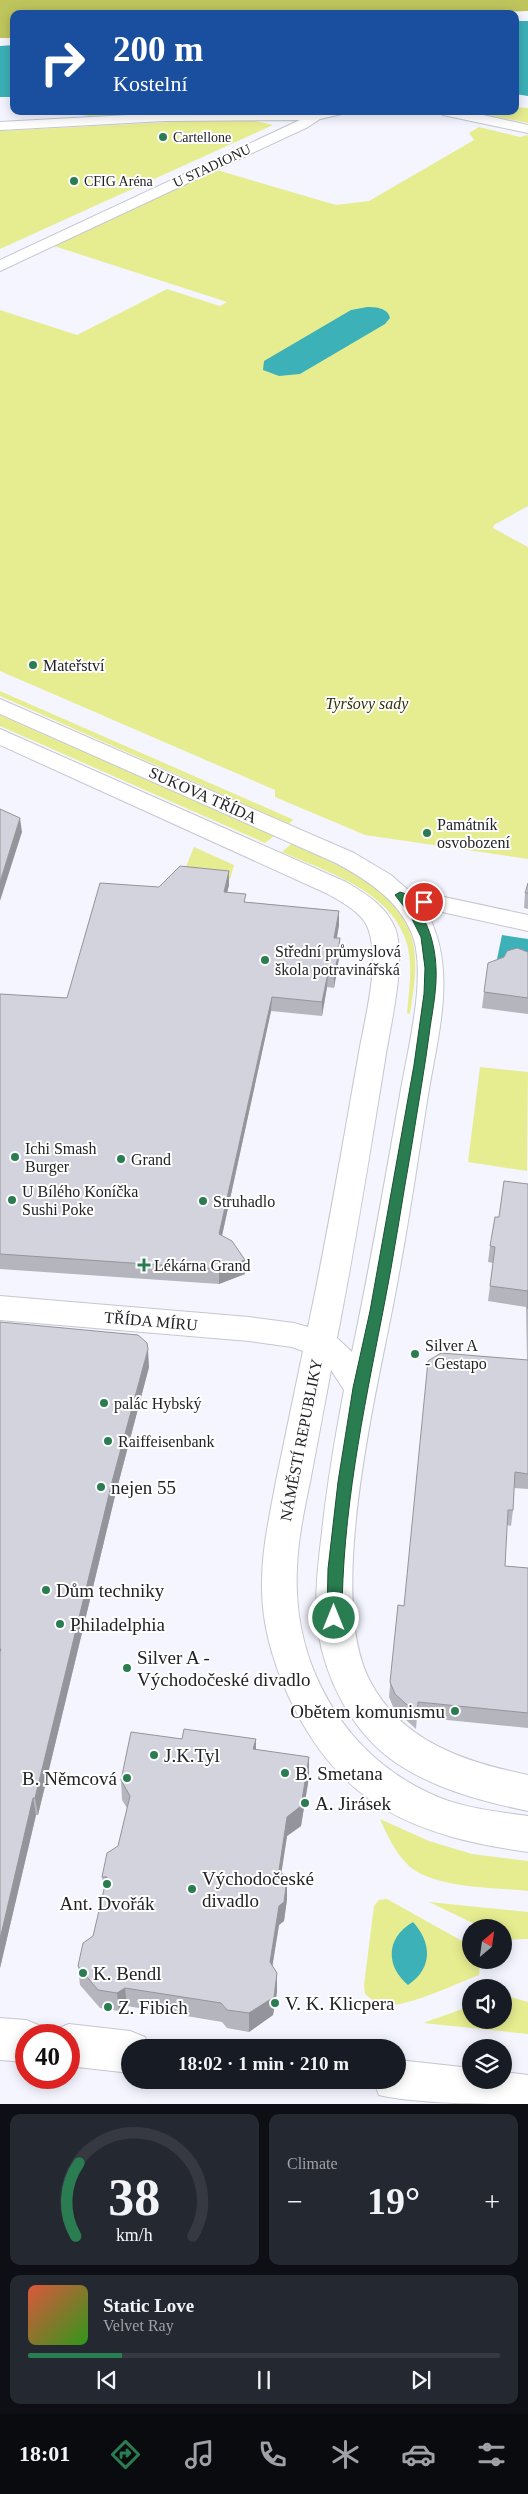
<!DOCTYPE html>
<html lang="en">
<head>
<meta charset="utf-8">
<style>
	body { margin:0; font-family:Georgia,serif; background:#242831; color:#f1f3f6; height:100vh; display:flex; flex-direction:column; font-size:19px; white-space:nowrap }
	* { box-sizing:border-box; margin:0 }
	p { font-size:16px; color:#9ea1a6 }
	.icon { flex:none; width:28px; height:28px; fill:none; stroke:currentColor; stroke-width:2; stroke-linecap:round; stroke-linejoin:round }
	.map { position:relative; height:2104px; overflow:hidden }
	.details { display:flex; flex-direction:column; gap:10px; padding:10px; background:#0d0f14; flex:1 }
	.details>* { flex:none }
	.hud { position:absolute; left:10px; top:10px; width:509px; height:105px; border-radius:10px; box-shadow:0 2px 12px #0003; background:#1a4fa0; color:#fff; overflow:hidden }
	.needle { width:32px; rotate:29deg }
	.tools { position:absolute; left:462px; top:1919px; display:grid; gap:10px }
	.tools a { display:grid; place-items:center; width:50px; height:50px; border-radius:50%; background:#171b24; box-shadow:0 2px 12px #0003; font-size:25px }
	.speed { position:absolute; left:15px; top:2024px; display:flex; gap:10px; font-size:25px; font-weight:700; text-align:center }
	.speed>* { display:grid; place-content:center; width:65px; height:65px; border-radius:50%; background:#171b24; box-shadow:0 2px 12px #0003; line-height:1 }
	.speed .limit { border:8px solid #d22; background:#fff; color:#111 }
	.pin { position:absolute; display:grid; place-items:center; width:42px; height:42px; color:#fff; margin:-21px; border:2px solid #fff; border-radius:50%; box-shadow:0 1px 5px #0007 }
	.me { position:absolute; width:55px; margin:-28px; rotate:0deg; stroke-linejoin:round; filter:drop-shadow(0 0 4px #0008) }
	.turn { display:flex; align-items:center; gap:18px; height:105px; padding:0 20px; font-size:22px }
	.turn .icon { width:65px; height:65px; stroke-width:2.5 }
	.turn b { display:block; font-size:35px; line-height:42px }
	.big { font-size:38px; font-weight:700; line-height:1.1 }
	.details .widget { flex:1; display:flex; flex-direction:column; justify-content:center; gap:8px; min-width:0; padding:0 18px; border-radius:10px; background:#242831 }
	.details .dial { align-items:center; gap:0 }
	.dial svg { height:130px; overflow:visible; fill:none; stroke:#363941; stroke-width:7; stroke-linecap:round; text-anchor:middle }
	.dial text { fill:#f1f3f6; stroke:none }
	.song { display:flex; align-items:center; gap:15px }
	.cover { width:60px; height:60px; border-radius:8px; background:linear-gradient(135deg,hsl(10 70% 55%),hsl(110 70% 35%)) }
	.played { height:5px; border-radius:2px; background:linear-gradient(90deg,#2a7d50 20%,#363941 20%) }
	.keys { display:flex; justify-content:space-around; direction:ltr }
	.heat { display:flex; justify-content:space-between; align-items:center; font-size:28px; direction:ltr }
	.details .tiles { flex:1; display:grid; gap:10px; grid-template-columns:1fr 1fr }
	.widget:last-child { grid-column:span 2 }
	.trip { position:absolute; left:121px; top:2039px; width:285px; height:50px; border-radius:25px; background:#171b24; box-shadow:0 2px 12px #0003; font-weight:700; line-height:50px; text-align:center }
	.dock { display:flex; height:80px; justify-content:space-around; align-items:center; background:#090b0e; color:#9ea1a6 }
	.dock .icon { width:35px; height:35px }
	.dock .selected { color:#2a7d50 }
	.dock b { font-size:22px; color:#f1f3f6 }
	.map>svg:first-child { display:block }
</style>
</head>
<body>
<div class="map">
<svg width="528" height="2104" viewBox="0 0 528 2104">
	<rect width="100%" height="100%" fill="#f5f5ff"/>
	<path fill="#e6ed90" d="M515 107 528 108V123L472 112 515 111Z
		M59 111H294L88 116Z
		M191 121H256L273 125 0 249V131Z
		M479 127 520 137 528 135V506L494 525 493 528 528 547V859L365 835 275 797V790L0 671V310L77 335 167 289 220 306 227 302 54 246 217 170 336 205 369 201 474 140 469 133Z
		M0 691 292 819 293 820 289 824 0 696Z
		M0 715 274 836 265 843 0 726Z
		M291 844C333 863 390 884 409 930 420 957 414 987 410 1014L407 1013C409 990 413 967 407 944 392 891 327 872 282 852Z
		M194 847 234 865 230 879 183 874Z
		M480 1067 528 1072 527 1171 468 1162Z
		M380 1819 429 1841 472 1854 528 1861V1891C493 1887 430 1889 406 1863 394 1850 387 1835 380 1819Z
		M387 1899 471 1946V1960H480L479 1975C458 1983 405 2008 386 2005 377 2004 371 1999 365 1994L364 1985 374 1906 379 1900Z
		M429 1902 528 1912V1939L505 1940 504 1928 481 1927Z
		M504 1995 528 2002V2034L423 2023 471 2006V2020H504Z"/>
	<path fill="#bfc55d" d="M0 0H528V11L447 14H14V38H0Z"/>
	<path fill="#3cb1b8" d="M515 21H528V96L515 94Z
		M14 45V97H0V46Z
		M367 307C376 307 388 308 390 318L385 324 300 374 279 376 263 370 264 361 351 310Z
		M502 935 528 939V964L497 959Z
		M413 1922C432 1943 433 1968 408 1985 385 1966 386 1937 413 1922Z"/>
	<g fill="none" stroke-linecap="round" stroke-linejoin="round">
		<g stroke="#c6c6d0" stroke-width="2">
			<path id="minor" d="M344 111 342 114 320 119 308 127 0 271V260L300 120 165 121 0 130V122L165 113Z
				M436 111H465L528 125V133L443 115Z
				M0 699 354 853 391 875 407 889 528 915V931L424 908C459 964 438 1034 428 1095 418 1158 409 1221 397 1284 380 1380 324 1595 370 1681 402 1742 465 1762 528 1775V1811C480 1801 427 1787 388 1757 350 1727 325 1678 318 1630 314 1598 318 1564 322 1532 327 1485 335 1438 344 1390L331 1370C324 1408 317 1445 310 1482 304 1511 298 1539 297 1568 292 1663 342 1752 429 1793 459 1808 495 1811 528 1816V1852C414 1836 338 1805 288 1695 272 1660 261 1621 262 1582 262 1548 270 1514 276 1481 285 1438 294 1394 303 1351L292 1347 249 1341 0 1320V1296L249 1317 294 1323 308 1327C327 1238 342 1148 358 1058 364 1021 380 967 369 931 364 913 343 903 328 894L0 745V729L346 882C366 894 386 906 395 928 407 960 390 1026 385 1060 370 1153 355 1246 337 1338L352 1352C370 1266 385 1181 400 1095 407 1052 428 975 412 934 399 900 367 880 336 863L0 714Z
				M0 2018 26 2020 41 2026 44 2035H26V2062L0 2060Z
				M69 2024 130 2031 145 2037 149 2048H130V2073L69 2066V2035H52L54 2030Z
				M398 2060 471 2068V2080H504V2072L528 2075V2104C484 2104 419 2104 379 2095L373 2080H398Z"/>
		</g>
		<use href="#minor" fill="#fff" fill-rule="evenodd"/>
	</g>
	<path fill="#b5b5be" d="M229 871V885L227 892 246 902 339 911V925L337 938 340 952 334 988 327 987 322 1016 271 1011 222 1236 245 1274 219 1284 0 1269V994L67 998 159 887Z
		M528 883V909L524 908 525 893Z
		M528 952V1014L482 1008 484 992Z
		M528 1184V1489L514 1488 513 1510 511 1526 507 1525 505 1566 528 1568V1728L417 1717 416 1729 394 1709 389 1697 398 1605 404 1606 527 1360 526 1307 488 1301 493 1263 488 1262 490 1246 499 1217Z
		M0 1322 149 1367 115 1496 38 1815H36L0 1968Z
		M182 1739 256 1750 309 1777 301 1826 287 1836 281 1872 287 1899 284 1921 279 1925 272 1966 277 1973V1992L273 2015 249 2032 227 2028 222 2022 127 2006 119 2011 100 2008 80 1985 78 1966 93 1936 104 1890 102 1877 118 1846 127 1808 122 1800 121 1780Z"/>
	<path fill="#94949b" d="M20 818 22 832 0 901V882Z
		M229 871V885L224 906V892Z
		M339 911V925L334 952V938Z
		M340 938V952L334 988V974Z
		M328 973 327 987 322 1016V1002Z
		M272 997 271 1011 219 1249V1234Z
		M245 1260V1274L219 1284V1269Z
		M148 1349 149 1367 115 1496 38 1815 35 1798 113 1478Z
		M256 1739V1759L253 1749Z
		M309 1757V1777L301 1826 287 1836 279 1889V1870L287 1817Z
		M33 1798 36 1815 0 1968V1939Z
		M287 1879V1899L284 1921 279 1925 270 1981V1962L279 1906Z
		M277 1973V1992L273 2015 249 2032V2013Z
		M125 1988 127 2006 119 2011 117 1993Z"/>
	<path fill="#d3d3dd" stroke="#94949b" d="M0 809 20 818 0 882Z
		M180 866 229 871 224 892 246 894 244 902 339 911 334 938H340L337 961 334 974 328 973 322 1002 272 997 219 1234 232 1241 245 1260 219 1269 0 1254V994L67 998 100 883 159 887Z
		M528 883V893H525Z
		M517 948 528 952V998L484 992 488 963 504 957 507 951Z
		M504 1181 528 1184V1309V1291L490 1286 495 1247 490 1246 495 1217H499Z
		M0 1322 138 1335 147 1343 148 1349 113 1478 35 1798H33L0 1939V1652L1 1649H0Z
		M441 1353 528 1360V1474L515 1472 513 1510H508L505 1566 528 1568V1713L418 1702 417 1714 395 1694 390 1682 398 1605 404 1606 428 1361Z
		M184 1729 256 1739 253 1749 309 1757 301 1806 287 1817 279 1870 287 1879 284 1902 279 1906 270 1962 277 1973 274 1997 249 2013 227 2010 221 2003 125 1988 117 1993 98 1990 78 1966 83 1943 93 1936 107 1877H102L107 1853 118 1846 130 1796 121 1780 131 1732 182 1739Z"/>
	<path fill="#2a7d50" stroke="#1b5134" d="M400 892 430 902 424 905 412 902C428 920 435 944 436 968 437 988 433 1008 430 1028 425 1067 418 1105 412 1144 402 1200 394 1256 383 1311 363 1413 342 1514 342 1618L340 1623 334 1625 329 1623 327 1618 328 1569 338 1482 353 1388 370 1311 414 1065 424 994 425 968 421 937 409 913 395 895Z"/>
	<g fill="#2a7d50" stroke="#fff" stroke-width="2">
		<circle cx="163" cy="137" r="5"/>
		<circle cx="74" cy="181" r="5"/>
		<circle cx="33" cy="665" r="5"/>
		<circle cx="427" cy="833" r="5"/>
		<circle cx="265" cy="960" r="5"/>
		<circle cx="15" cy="1157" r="5"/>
		<circle cx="121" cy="1159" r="5"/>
		<circle cx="12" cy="1200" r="5"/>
		<circle cx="203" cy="1201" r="5"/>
		<path d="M141.5 1257.5h5v5h5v5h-5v5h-5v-5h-5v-5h5z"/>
		<circle cx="415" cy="1354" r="5"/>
		<circle cx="104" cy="1403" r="5"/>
		<circle cx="108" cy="1441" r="5"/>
		<circle cx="101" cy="1487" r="5"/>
		<circle cx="46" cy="1590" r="5"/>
		<circle cx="60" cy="1624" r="5"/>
		<circle cx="127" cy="1668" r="5"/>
		<circle cx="455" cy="1711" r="5"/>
		<circle cx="154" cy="1755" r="5"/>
		<circle cx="285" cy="1773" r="5"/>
		<circle cx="127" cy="1778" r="5"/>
		<circle cx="305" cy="1803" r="5"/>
		<circle cx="107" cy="1884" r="5"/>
		<circle cx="192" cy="1889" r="5"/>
		<circle cx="83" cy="1973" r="5"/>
		<circle cx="275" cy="2003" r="5"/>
		<circle cx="108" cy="2007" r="5"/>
	</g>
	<g text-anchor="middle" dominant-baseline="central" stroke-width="4" stroke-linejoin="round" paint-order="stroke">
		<g font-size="14" fill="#232327" stroke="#fff" text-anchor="start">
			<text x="173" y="137">Cartellone</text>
			<text x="84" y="181">CFIG Aréna</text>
		</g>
		<g font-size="14" fill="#232327" stroke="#fff">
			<text transform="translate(212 166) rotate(-25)">U STADIONU</text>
		</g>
		<g font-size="16" fill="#232327" stroke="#fff" text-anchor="start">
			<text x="43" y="665">Mateřství</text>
			<text x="437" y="824">Památník<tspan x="437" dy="18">osvobození</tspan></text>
			<text x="275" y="951">Střední průmyslová<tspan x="275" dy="18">škola potravinářská</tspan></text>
			<text x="25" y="1148">Ichi Smash<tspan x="25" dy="18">Burger</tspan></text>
			<text x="131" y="1159">Grand</text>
			<text x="22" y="1191">U Bílého Koníčka<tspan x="22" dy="18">Sushi Poke</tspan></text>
			<text x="213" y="1201">Struhadlo</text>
			<text x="154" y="1265">Lékárna Grand</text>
			<text x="425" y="1345">Silver A<tspan x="425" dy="18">- Gestapo</tspan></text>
			<text x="114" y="1403">palác Hybský</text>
			<text x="118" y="1441">Raiffeisenbank</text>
		</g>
		<g font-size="16" font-style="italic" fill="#313205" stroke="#fff">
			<text x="367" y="703">Tyršovy sady</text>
		</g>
		<g font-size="16" fill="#232327" stroke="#fff">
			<text transform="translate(203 795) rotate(24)">SUKOVA TŘÍDA</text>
			<text transform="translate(151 1321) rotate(5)">TŘÍDA MÍRU</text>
			<text transform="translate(301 1440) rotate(-79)">NÁMĚSTÍ REPUBLIKY</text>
		</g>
		<g font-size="19" fill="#232327" stroke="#fff" text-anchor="start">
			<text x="111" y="1487">nejen 55</text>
			<text x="56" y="1590">Dům techniky</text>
			<text x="70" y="1624">Philadelphia</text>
			<text x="137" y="1657">Silver A -<tspan x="137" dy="22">Východočeské divadlo</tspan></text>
			<text x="445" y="1711" text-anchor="end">Obětem komunismu</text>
			<text x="164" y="1755">J.K.Tyl</text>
			<text x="295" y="1773">B. Smetana</text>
			<text x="117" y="1778" text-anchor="end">B. Němcová</text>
			<text x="315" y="1803">A. Jirásek</text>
			<text x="202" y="1878">Východočeské<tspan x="202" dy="22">divadlo</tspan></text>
			<text x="107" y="1903" text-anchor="middle">Ant. Dvořák</text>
			<text x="93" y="1973">K. Bendl</text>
			<text x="285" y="2003">V. K. Klicpera</text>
			<text x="118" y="2007">Z. Fibich</text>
		</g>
	</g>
</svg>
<div class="tools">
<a><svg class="needle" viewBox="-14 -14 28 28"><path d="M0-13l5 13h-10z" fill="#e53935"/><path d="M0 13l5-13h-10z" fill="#9ea1a6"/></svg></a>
<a><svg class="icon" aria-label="sound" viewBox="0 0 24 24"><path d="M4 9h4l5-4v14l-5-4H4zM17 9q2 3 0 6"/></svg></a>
<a><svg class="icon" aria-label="layers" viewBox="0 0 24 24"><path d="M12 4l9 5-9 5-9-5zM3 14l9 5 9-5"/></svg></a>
</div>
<div class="speed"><div class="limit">40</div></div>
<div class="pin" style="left:424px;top:902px;background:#d93025"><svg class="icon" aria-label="arrive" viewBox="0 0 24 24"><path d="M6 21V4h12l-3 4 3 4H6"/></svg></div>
<svg class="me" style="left:334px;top:1618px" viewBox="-20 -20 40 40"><circle r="17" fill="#2a7d50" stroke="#fff" stroke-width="3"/><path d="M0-11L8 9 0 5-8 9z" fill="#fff"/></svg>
<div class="trip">18:02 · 1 min · 210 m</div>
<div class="hud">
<div class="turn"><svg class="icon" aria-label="right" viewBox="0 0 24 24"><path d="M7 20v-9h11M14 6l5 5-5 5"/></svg><div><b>200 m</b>Kostelní</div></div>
</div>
</div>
<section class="details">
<div class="tiles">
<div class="widget dial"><svg viewBox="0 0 100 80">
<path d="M14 69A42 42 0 1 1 86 69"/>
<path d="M14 69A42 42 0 0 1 16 24" stroke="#2a7d50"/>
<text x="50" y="56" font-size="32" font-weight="700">38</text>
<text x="50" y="72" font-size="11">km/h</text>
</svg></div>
<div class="widget"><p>Climate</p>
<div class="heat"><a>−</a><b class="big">19°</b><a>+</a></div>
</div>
<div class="widget">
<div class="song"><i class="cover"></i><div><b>Static Love</b><p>Velvet Ray</p></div></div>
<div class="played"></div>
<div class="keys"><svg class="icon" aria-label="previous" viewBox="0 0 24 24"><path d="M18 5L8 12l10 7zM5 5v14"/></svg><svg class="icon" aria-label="pause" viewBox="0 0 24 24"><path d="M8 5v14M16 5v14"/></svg><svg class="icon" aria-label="next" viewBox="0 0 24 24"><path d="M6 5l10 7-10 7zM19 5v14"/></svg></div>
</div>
</div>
</section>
<nav class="dock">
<b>18:01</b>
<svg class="icon selected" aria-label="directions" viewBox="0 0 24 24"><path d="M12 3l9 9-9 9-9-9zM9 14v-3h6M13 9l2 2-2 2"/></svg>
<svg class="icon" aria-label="music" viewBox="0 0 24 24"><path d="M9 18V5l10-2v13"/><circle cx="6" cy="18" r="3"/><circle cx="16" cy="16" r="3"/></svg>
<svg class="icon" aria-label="phone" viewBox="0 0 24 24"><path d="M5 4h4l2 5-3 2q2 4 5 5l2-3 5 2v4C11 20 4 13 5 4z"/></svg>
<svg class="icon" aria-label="climate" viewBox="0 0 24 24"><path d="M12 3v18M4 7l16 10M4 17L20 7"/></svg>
<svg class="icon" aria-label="car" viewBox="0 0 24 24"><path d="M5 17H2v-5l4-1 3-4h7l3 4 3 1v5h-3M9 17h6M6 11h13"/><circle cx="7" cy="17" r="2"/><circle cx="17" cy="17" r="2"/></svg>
<svg class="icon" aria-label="filters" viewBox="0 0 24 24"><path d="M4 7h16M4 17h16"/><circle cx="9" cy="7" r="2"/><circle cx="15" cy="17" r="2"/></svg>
</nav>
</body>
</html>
